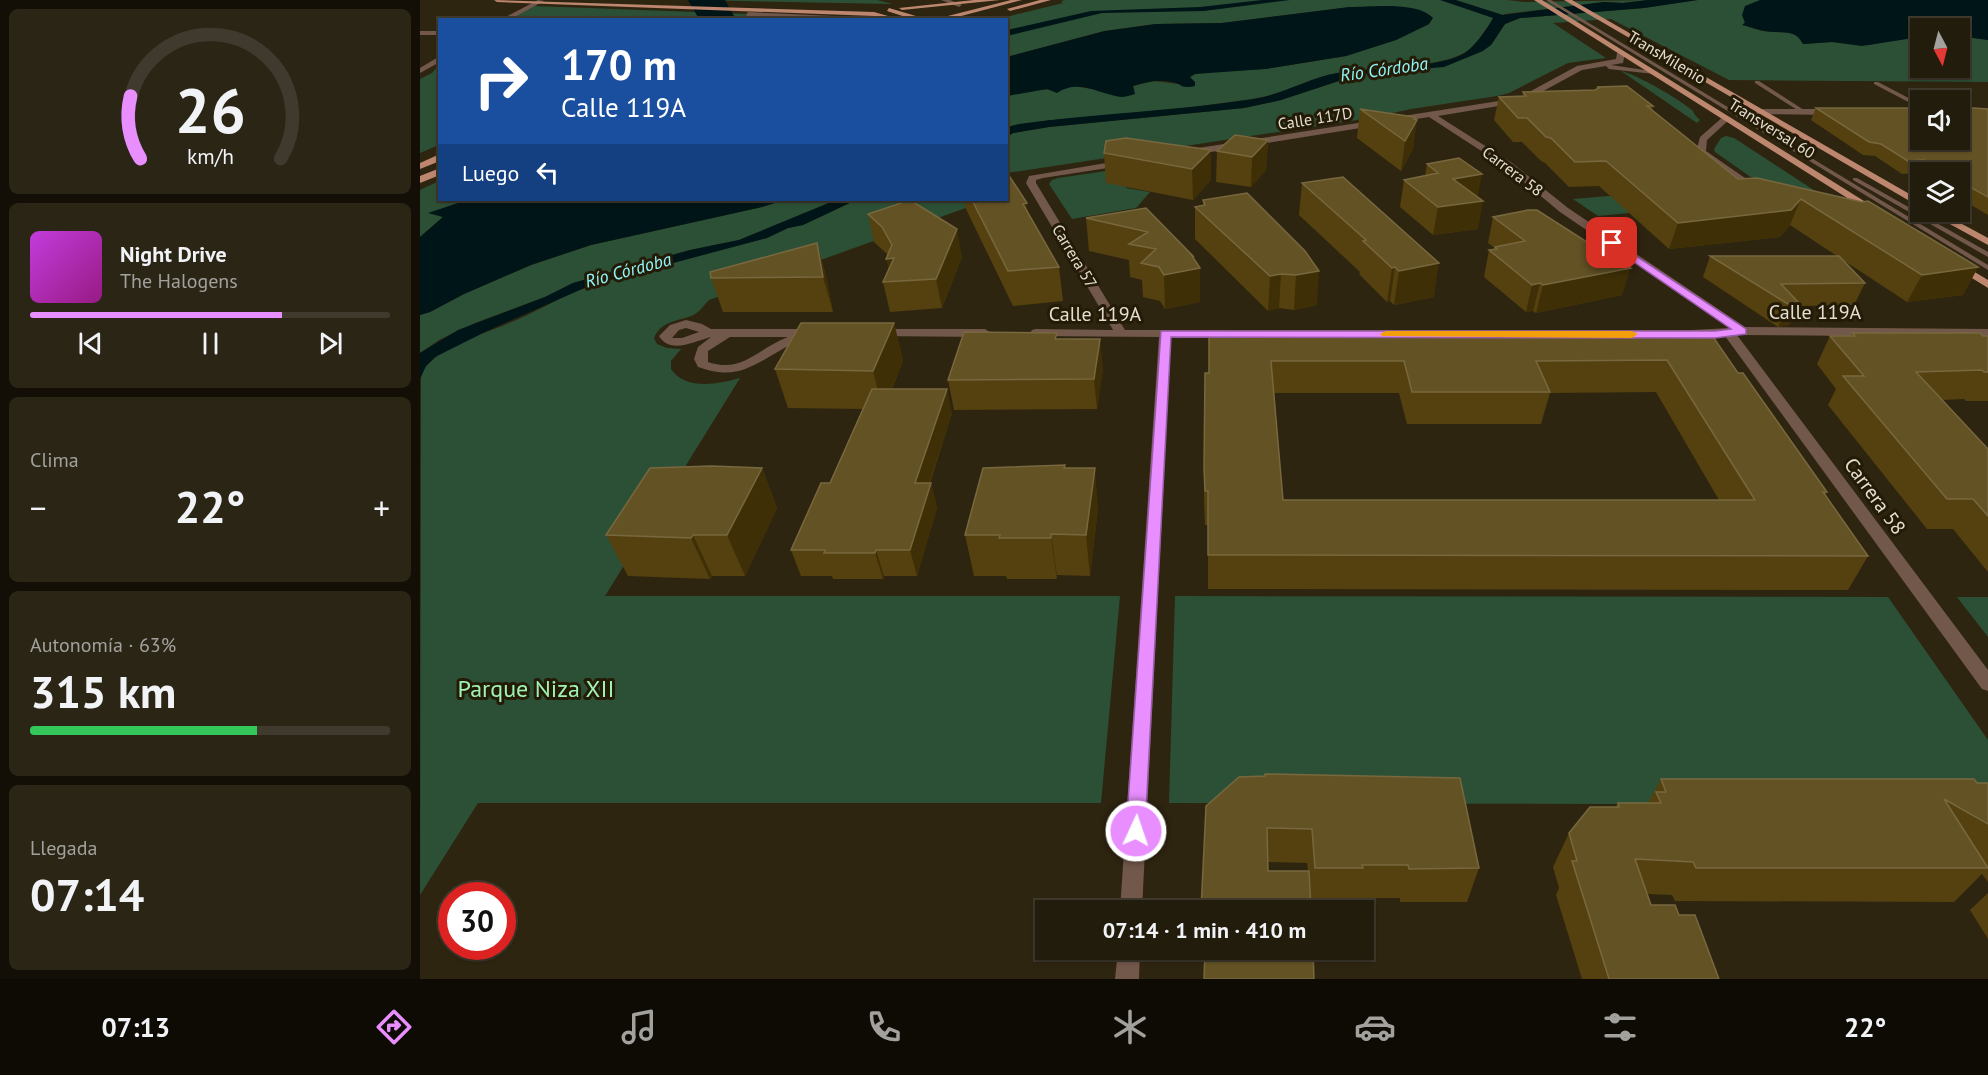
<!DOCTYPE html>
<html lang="es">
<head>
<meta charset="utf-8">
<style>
	body { margin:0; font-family:"PT Sans",sans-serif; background:#2a2515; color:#f1f3f6; height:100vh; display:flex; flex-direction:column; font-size:22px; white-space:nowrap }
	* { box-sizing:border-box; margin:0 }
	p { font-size:20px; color:#a2a19d }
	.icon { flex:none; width:33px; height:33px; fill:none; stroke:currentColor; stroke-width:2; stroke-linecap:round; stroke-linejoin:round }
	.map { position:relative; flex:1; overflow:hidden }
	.drawer { display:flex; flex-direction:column; gap:9px; padding:9px; background:#130f07; width:420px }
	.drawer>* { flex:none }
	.guide { position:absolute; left:18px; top:18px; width:570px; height:183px; border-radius:0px; box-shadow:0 2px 4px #0004,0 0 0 2px #3f3a2d; background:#1a4fa0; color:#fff; overflow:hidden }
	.needle { width:39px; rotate:173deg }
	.tools { position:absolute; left:1490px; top:18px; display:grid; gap:12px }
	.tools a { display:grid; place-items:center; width:60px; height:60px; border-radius:0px; background:#221c0c; box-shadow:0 2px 4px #0004,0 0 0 2px #3f3a2d; font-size:30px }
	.speed { position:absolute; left:18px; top:882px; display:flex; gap:12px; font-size:30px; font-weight:700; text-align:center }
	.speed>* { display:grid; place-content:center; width:78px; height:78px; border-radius:50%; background:#221c0c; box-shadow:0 2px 4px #0004,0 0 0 2px #3f3a2d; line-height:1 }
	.speed .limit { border:9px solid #d22; background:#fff; color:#111 }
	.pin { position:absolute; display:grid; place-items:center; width:51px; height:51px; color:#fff; margin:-26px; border-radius:12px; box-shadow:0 3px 9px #0006 }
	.me { position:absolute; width:66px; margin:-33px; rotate:3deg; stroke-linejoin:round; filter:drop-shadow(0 0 4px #0008) }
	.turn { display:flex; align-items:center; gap:21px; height:126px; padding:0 24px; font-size:27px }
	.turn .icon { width:78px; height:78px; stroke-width:2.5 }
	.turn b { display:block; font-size:42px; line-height:51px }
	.then { display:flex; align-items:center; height:57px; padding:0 24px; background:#0003; gap:12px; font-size:22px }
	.big { font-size:45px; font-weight:600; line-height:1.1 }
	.drawer .card { flex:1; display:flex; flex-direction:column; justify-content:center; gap:9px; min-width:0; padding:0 21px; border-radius:9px; background:#2a2515 }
	.drawer .dial { align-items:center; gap:0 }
	.dial svg { height:156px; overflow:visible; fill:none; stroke:#3f3a2d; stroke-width:7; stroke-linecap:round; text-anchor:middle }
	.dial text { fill:#f1f3f6; stroke:none }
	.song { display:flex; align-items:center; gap:18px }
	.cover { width:72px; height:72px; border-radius:9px; background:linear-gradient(135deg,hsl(290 70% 55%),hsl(310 70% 35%)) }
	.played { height:6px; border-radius:3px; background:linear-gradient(90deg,#e88eff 70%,#3f3a2d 70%) }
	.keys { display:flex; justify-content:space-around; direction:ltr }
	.heat { display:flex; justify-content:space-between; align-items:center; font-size:33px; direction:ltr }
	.charge { height:9px; border-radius:4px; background:linear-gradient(90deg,#34c759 63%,#3f3a2d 0) }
	.trip { position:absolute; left:615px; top:900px; width:339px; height:60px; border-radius:0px; background:#221c0c; box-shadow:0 2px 4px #0004,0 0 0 2px #3f3a2d; font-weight:600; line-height:60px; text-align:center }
	.tabs { display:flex; height:96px; justify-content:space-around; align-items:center; background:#0e0b05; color:#a2a19d }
	.tabs .icon { width:42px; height:42px }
	.tabs .active { color:#e88eff }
	.tabs b { font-size:27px; color:#f1f3f6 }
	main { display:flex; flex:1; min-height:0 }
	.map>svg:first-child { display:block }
</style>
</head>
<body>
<main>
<section class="drawer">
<div class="card dial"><svg viewBox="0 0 100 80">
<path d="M14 69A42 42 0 1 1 86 69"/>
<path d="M14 69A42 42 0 0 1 9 37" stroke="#e88eff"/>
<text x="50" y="56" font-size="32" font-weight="700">26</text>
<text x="50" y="72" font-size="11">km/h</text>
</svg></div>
<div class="card">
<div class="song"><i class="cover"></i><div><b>Night Drive</b><p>The Halogens</p></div></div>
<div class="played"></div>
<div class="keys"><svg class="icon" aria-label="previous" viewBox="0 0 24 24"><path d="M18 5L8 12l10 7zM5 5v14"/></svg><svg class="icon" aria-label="pause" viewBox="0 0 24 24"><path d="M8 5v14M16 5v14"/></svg><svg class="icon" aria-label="next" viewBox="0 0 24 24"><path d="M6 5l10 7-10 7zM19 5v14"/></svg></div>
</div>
<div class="card"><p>Clima</p>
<div class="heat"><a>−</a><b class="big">22°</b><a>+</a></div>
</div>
<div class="card"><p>Autonomía · 63%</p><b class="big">315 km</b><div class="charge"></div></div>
<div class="card"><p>Llegada</p><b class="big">07:14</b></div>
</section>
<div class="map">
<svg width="1568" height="979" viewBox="0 0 1568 979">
	<rect width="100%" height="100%" fill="#2e2510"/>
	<path fill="#2c5036" d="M273 0H457L473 4Z
		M646 0H1087L1104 2 1228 0 1203 3 1184 2 1085 14C1061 25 1063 43 1044 53 1014 69 954 67 919 73 890 77 863 95 832 99 800 103 768 108 736 111 686 117 636 117 587 127V96L612 90 643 89 652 86 686 91H714L713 86 734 81 758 84 775 74 787 72 845 69 926 56 976 40 1009 24 964 7H930L802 23 735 24 684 31 587 57 586 20H574L643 3 641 1Z
		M1277 0H1340L1323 18 1326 21 1323 25 1342 31 1372 33 1377 35 1383 44 1412 42 1450 45 1474 39 1500 37V68H1539V36L1568 40V82L1309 80 1191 19 1133 23 1186 58 1148 63 1089 93 1077 96 991 109 950 118 587 173V137L593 133 629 127 824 108 861 100 940 74 1009 69 1071 45 1085 24 1100 18 1224 8Z
		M114 6 328 14 340 20H86Z
		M19 65V145L0 153V79L12 73Z
		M1201 71C1216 74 1261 100 1273 111 1274 113 1275 116 1280 120L1277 123Z
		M1306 136 1314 138 1403 196 1338 182 1295 152 1294 149 1301 138Z
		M728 165 706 188 730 192 716 208 652 219 629 184 632 180 638 178Z
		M19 181 20 200H47L10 213 23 217 0 237V190Z
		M1306 186 1336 201 1178 216 1153 199Z
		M364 200H416L319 240 270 250 153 283 125 297 55 323 19 340 0 353V315L10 312 44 294 111 265 171 245 342 207Z
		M436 200H568L289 300C284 305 278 314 271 316 257 321 240 322 234 338L237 344 247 348 261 349 251 361V369C266 391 298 384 320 378L185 596H700L681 803H58L0 895 1 373C19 346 58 336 87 324 115 313 141 296 170 286 228 266 288 253 347 238L368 228 383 225Z
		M755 596 1468 597 1568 740V805L749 803Z
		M1537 597H1568V637Z"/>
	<path fill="#001517" d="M268 0H305L314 16 321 19H279Z
		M842 0H870L784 11 682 13 587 36V30L671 11 780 7Z
		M1020 0H1036L1083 15 1184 2 1203 3 1228 0H1278L1224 8 1100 18 1085 24 1071 45 1063 51 1024 67 940 74 861 100 824 108 629 127 593 133 587 137V127L599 124C677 113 757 111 834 99 864 94 889 78 917 73 945 68 1027 68 1046 52 1056 45 1067 29 1073 18Z
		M1340 0H1568V40L1539 36V28H1500V37L1442 46 1412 42 1383 44C1375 27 1357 35 1341 30 1334 29 1328 26 1322 25L1325 23 1322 15 1325 6Z
		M930 7C950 7 998 1 1013 18L1009 24 976 40 926 56 845 69 775 74 770 77 775 82V86C759 89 763 84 752 82 739 79 725 82 713 86L715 94C711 95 705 97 701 97 679 94 659 78 637 93L627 89 587 96V57L685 31 736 24 802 23Z
		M47 200H364L342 207 171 245 111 265 44 294 10 312 0 315V237L23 217 8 213Z
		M416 200H436L383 225 368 228 347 238 171 285 67 331 15 357 6 366 0 379V353L38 330 125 297 153 283 270 250 319 240Z"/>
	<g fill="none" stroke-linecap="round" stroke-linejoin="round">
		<path fill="#72574b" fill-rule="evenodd" d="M1126 0H1131L1568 265V270Z
			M1335 81H1339L1387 112 1382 113 1335 83Z
			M1454 82H1458L1500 104V108L1454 84Z
			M1433 178H1437L1568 252V257L1433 180Z"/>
		<path fill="#72574b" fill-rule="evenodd" d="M328 12 458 18 461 20 338 17 343 20H334L326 15Z"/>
		<path fill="#72574b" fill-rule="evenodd" d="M118 0 124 1 89 20H80Z
			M521 0H530L542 5 539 7Z
			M0 31H20V35H0Z
			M1201 51 1205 53 1203 63 1191 65 1238 72 1234 74 1189 69 1186 66 1162 70 1103 102 1018 116 1092 163 1148 208 1325 327 1568 329V337L1317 335 1568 670V691L1562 689 1305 336 1273 338 1267 334 1273 330 1310 328 1140 212 1086 167 1009 117 772 155 767 152 772 149 1098 98 1157 66 1196 59 1197 53Z
			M20 56V62L0 73V68Z
			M1339 109H1414L1418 112 1414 115 1336 114V110Z
			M1304 116 1311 118 1287 140 1286 151 1338 187V191H1332L1276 152 1280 137Z
			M704 160 707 161V165L623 178 616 180V183L705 330H808L814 334 808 338 751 337 722 910H700L739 337 612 336 610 333 612 330 616 329 693 330 606 183 609 176Z
			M266 320 282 324 291 329H394L400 333 394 337H385C380 343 368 345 361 350 329 368 316 380 278 367L274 359 278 347 291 337C275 341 250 355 239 336L250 325ZM266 328 279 332 262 338H252L259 330ZM310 337H368C338 348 323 374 288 362V351Z
			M457 329H565L571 333 565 337 453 336 451 333 453 330Z
			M698 950H720L719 979H695Z"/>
		<path fill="#bd866e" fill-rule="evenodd" d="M74 0 454 12 482 20 454 16 77 2Z
			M554 0H580L482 10 479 8Z
			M591 0H602L526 20H512Z
			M620 0H631L590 11 587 9Z
			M1114 0H1122L1460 211 1451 213Z
			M1144 0H1152L1500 200V207Z
			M469 8 506 19 507 20H495L467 11Z
			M20 154V161L0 169V163Z
			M20 168V175L0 183V176Z
			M1508 212H1520L1568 238V245Z
			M1538 262 1568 280V288L1534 267V263Z"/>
	</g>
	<path fill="#54410f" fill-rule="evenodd" d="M1177 87 1233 106 1232 110 1318 179 1337 178 1558 267 1543 295 1487 302 1423 260 1445 283 1434 305 1377 306 1369 325 1358 327 1283 277 1290 256H1417L1370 225 1360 237 1249 249 1179 186 1149 187 1125 163 1121 161 1102 142H1093L1074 120 1079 97 1102 96 1103 92 1175 90 1177 89Z
		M1396 108 1568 109V215L1539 198V172H1500V175L1498 173 1482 174 1455 156 1443 155 1391 120Z
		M940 109 995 120 993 149 981 171 937 138Z
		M848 140 846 170 831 187 796 182 797 151Z
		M791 150V180L773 200 686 183 684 153Z
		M1007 164 1058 197V229L1013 235 980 207 984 180 1005 175Z
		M882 183 1014 297 974 305 970 301 967 302 939 274 940 272 879 215Z
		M827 193 897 305 874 310 859 308 848 311 775 239V207L783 205V200Z
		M544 200H586L608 212 639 267 643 301 593 306 546 209Z
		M726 208 774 257V259L780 268V302L745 309 740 301 723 297 722 280 710 277 709 260 669 251 666 218Z
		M448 214 542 257 522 308 470 312 463 282 469 269 468 255 454 242Z
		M1073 217 1202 295 1116 313 1113 311 1106 312 1064 277 1069 250 1075 248 1068 243Z
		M397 243 406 276 413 312H303L291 278Z
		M474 323 483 361 472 389 532 413 510 483H511L517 508 497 576H464L463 579H413L412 576H381L371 550 410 483 443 409 368 408 355 369Z
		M789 331H1289L1318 373 1407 492 1405 495 1448 556 1428 590 788 589V525H785L784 502 785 373H789ZM1236 392 1299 500H863L854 393H979L987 424H1121L1130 393Z
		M1432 333 1568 336V401H1546L1544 399 1522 400 1568 449V572L1533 529H1507L1408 405 1416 389 1397 364 1410 336H1431Z
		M637 339 683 368 677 409 534 410 528 380Z
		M342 468 357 508 325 576H292L290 579 208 576 186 535Z
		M645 468 678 508 670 576 637 575V579H587L586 576H554L545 535Z
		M819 777 1059 868 1047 902H980V898H937L936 902H890L781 910ZM848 862 887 863 888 871H848Z
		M1241 779 1568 783V882L1562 874 1534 902 1255 901 1252 895 1227 894 1231 905 1259 915 1299 979H1162L1136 895 1139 888 1133 867 1149 833 1195 807 1198 803H1228Z
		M1568 893V939L1550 910Z"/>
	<path fill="#3e2f06" d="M995 117 994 125 997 120 993 149 981 171 985 141Z
		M848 140 846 170 831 187 832 157Z
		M791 150V180L773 200 772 169Z
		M1062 174 1057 201H1063L1058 229 1013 235 1018 207 1033 179Z
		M1381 199 1370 225 1360 237 1249 249 1258 223Z
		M607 203 610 235 603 204Z
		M537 229 542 257 522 308 516 279Z
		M397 243 406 276 413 312 403 277Z
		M474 258 472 282 466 259Z
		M1019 263 1014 297 974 305 979 271Z
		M975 267 970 301 967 302 972 268Z
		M1558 267 1543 295 1487 302 1502 275Z
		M780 268V302L745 309 744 275Z
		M1211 268 1202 295 1116 313 1123 285Z
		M899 271 897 305 874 310 876 275Z
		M861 274 859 308 848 311 850 276Z
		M1120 283 1113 311 1106 312 1112 285Z
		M1379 303 1369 325 1358 327 1368 304Z
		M474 323 483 361 463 410 453 371Z
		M680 339 683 368 677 409 674 379Z
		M527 389 532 413 501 508 495 483Z
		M342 468 357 508 325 576 307 535Z
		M675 468 678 508 670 576 666 535Z
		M511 483 517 508 497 576 490 550Z
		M631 534 637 575V579L631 538Z
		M273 535 292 576 290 579 271 538Z
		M456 550 464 576 463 579 455 553Z"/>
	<path fill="#635224" stroke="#78683f" stroke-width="1.5" fill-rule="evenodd" d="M1207 86 1233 106H1227L1318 179 1337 178 1442 202 1448 201 1558 267 1502 275 1381 199 1371 210 1258 223 1186 161 1155 162 1131 138 1126 137 1107 118H1098L1079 97 1106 96 1103 92 1175 90 1179 88 1177 87Z
		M1396 108H1500V140H1539V108H1553L1568 109V197L1539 181V172H1525L1504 160 1488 161 1461 144 1449 142Z
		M940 109 995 117 994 119 997 120 985 141Z
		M815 135 848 140 832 157 797 151Z
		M706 138 791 150 772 169 684 153 686 141Z
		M1039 158 1062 174 1033 179 1063 201 1018 207 984 180 1018 173 1007 164Z
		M586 171 607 203 603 204 639 267 588 271 552 200H586Z
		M923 177 1019 263 979 271 975 267 972 268 943 241 946 240 882 183Z
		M827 193 885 251 899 271 876 275 861 274 850 276 775 207 785 205 783 200Z
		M490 200 537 229 516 279 463 282 474 258 466 259 472 245 462 227 448 214Z
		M726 208 774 257 772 256 780 268 744 275 739 267 721 263 736 249 709 244 728 232 666 218Z
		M1108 210H1117L1173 246 1178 245 1211 268 1123 285 1120 283 1112 285 1069 250 1077 249 1075 247 1105 241 1073 217Z
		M397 243 403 277 291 278 290 272Z
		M1290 256H1419L1445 283 1361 284 1379 303 1368 304Z
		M381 323H474L453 371 355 369Z
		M789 331H1289L1318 373H1323L1407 492H1403L1448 556 788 555V491H785L784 468 785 373H789ZM1247 360 1335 500H863L851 361H984L992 392H1130L1116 361Z
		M544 332 637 333 635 339H680L674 379 528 380Z
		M1432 333H1560L1563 336H1568V372H1564L1562 370 1496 372 1568 449V516L1553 499H1527L1423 376H1444L1410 336H1435Z
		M452 389H527L495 483H511L490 550H456L455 553H404L405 550H371L401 483H410Z
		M645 465 644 468H675L666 535 631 534V538H579L580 535H545L563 468Z
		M292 466 342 468 307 535H273L271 538 186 535 230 468Z
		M845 774 1040 778 1059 868 989 869 988 865H942L943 868H895L892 829 847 828 848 871H889L891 910H781L786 806 819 777 845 776Z
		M1241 779H1554L1557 783H1568V824L1524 799 1568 868H1276L1273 862 1215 859 1231 905H1255L1259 915H1275L1299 979H1189L1180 950 1152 861H1157L1149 833 1170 807H1199L1198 803H1241L1236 792H1246Z
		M785 950H893L894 979H784Z"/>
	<path fill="#e88eff" stroke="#975ca6" stroke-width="1.5" d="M1192 240 1326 329V334L1295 338 751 337 725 831 723 837 716 839 709 837 706 831 741 331H1295L1311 329 1189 245V241Z"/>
	<path fill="#f59e0b" d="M966 331H1212L1218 334 1212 338 962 336 960 334Z"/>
	<g text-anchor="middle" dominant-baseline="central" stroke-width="6" stroke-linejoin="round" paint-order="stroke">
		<g font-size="16" fill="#e4ded1" stroke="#241b06">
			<text transform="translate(1247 57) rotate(31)">TransMilenio</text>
			<text transform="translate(895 118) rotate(-9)">Calle 117D</text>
			<text transform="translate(1352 128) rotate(32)">Transversal 60</text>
			<text transform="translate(1093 171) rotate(37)">Carrera 58</text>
			<text transform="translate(655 256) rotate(59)">Carrera 57</text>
		</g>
		<g font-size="18" font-style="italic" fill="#8ff5fa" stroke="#241b06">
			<text transform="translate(964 69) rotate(-8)">Río Córdoba</text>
			<text transform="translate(208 270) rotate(-15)">Río Córdoba</text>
		</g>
		<g font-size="20" fill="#e4ded1" stroke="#241b06">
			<text x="1395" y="312">Calle 119A</text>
			<text x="675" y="314">Calle 119A</text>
			<text transform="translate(1455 496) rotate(54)">Carrera 58</text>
		</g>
		<g font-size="24" fill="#9ef3b5" stroke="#241b06">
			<text x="116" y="688">Parque Niza XII</text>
		</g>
	</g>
</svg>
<div class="tools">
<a><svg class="needle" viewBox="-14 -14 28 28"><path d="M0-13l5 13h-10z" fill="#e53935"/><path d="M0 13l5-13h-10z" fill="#a2a19d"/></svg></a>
<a><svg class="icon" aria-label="sound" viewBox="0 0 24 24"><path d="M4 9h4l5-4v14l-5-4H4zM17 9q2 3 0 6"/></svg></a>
<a><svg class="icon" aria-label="layers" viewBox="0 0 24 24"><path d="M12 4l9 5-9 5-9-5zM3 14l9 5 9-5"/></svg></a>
</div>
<div class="speed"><div class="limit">30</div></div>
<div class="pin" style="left:1192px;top:243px;background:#d93025"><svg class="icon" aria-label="arrive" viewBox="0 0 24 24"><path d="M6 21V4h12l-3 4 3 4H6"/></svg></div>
<svg class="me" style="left:716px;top:831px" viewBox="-20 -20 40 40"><circle r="17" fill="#e88eff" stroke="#fff" stroke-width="3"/><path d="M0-11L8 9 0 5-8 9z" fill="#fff"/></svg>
<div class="trip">07:14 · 1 min · 410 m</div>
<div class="guide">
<div class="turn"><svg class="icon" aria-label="right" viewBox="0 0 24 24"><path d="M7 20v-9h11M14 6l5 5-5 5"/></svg><div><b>170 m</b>Calle 119A</div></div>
<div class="then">Luego<svg class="icon" aria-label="left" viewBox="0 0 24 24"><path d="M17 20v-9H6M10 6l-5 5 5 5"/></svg></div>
</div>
</div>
</main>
<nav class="tabs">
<b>07:13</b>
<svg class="icon active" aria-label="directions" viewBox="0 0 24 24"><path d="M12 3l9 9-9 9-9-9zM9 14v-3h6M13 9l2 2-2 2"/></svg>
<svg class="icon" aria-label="music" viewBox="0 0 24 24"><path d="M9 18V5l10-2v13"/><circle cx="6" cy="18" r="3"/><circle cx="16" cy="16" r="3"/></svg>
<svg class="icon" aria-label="phone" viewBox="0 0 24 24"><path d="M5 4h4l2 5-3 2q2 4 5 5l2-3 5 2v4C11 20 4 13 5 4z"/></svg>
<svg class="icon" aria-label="climate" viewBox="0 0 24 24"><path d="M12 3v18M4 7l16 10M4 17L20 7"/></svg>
<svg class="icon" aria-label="car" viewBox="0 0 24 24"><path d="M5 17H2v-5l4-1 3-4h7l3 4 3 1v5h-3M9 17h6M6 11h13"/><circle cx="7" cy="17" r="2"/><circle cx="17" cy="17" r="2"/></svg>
<svg class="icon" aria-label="filters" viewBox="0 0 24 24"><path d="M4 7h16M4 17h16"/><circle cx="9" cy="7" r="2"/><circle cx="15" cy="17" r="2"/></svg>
<b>22°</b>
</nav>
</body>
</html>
